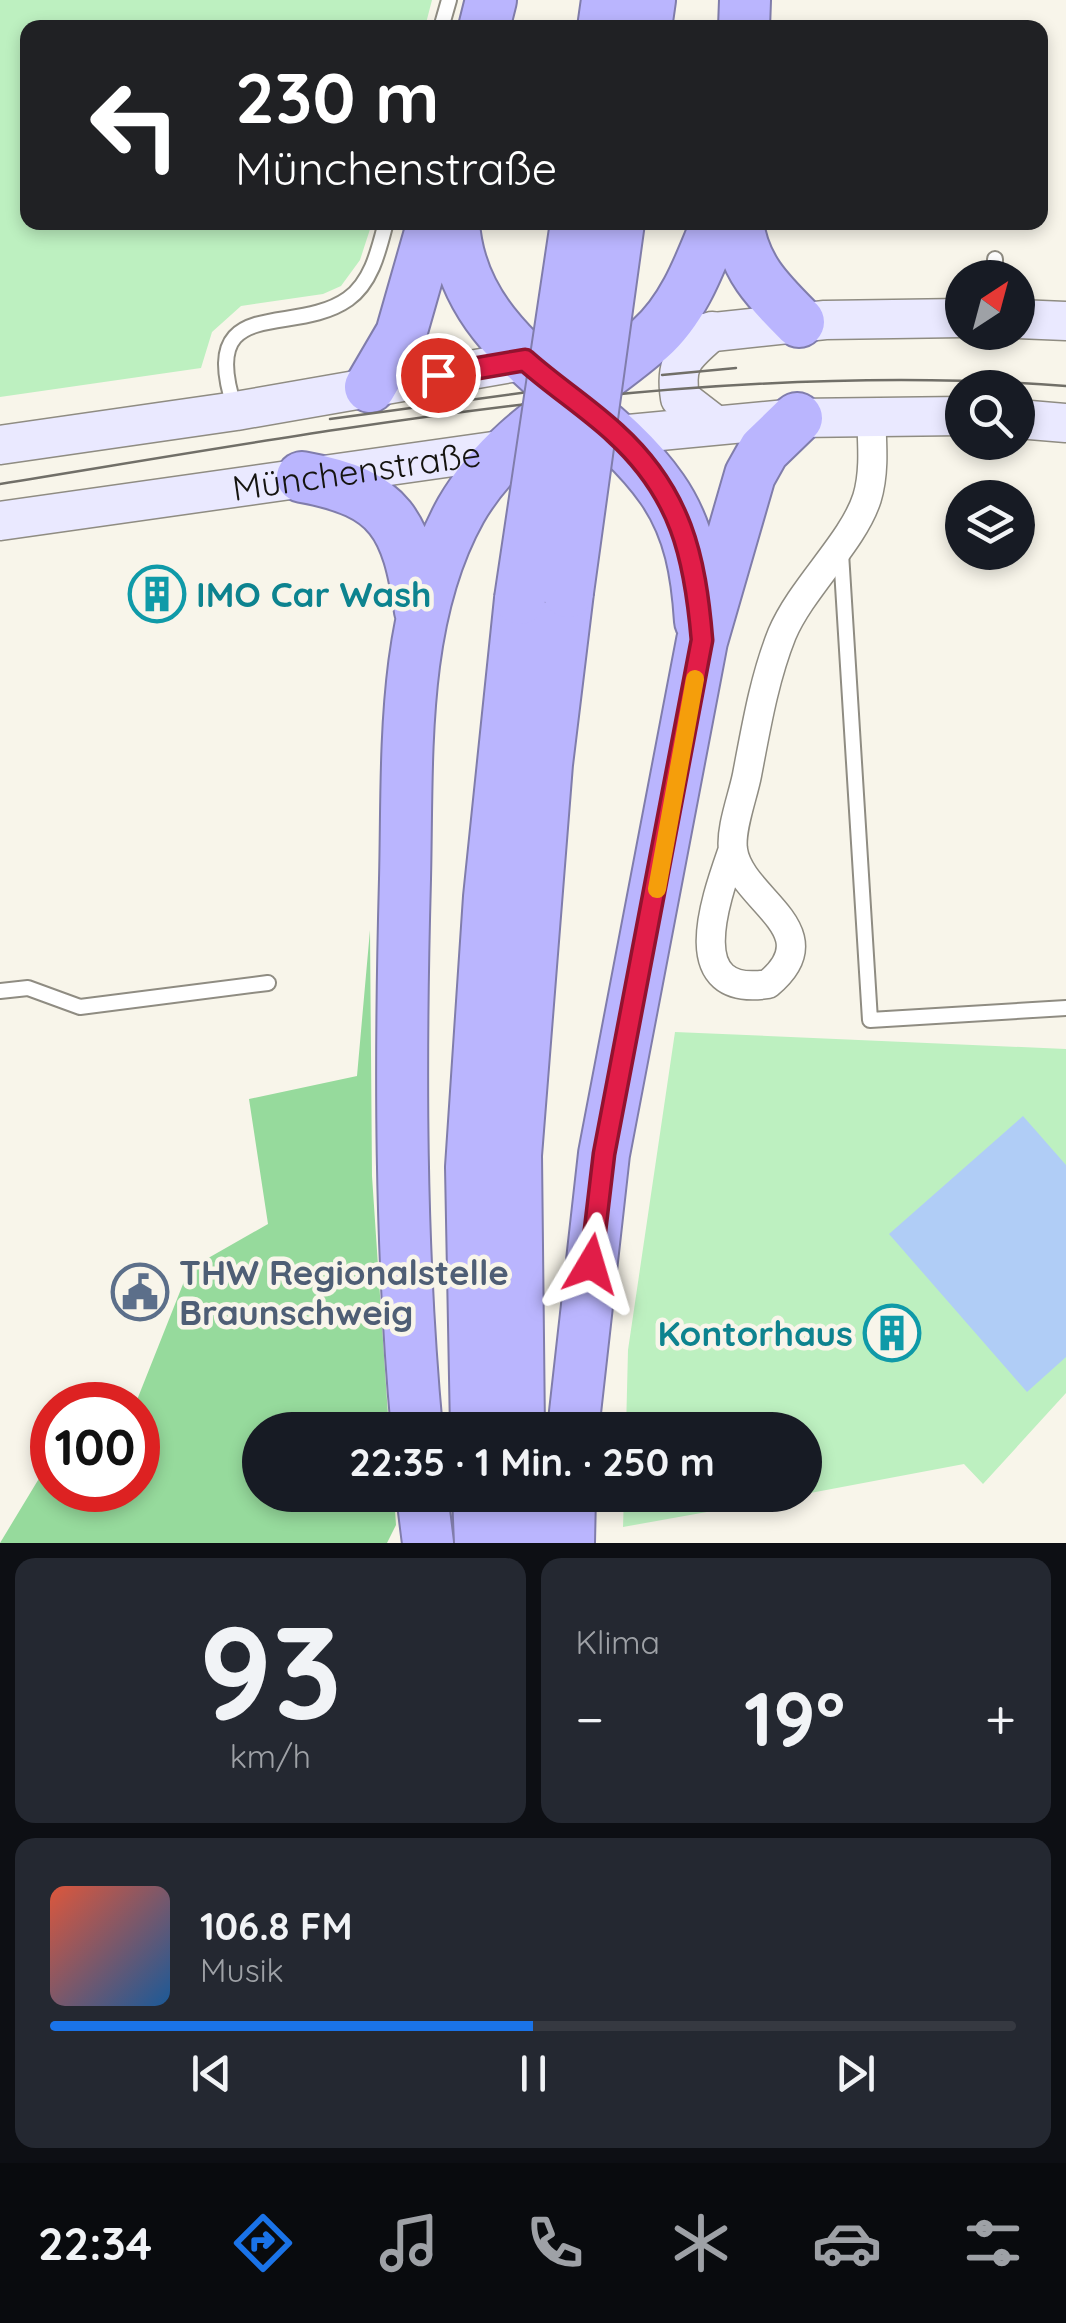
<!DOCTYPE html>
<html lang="de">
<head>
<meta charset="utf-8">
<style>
	body { margin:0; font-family:Quicksand,sans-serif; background:#242831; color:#f1f3f6; height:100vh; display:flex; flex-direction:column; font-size:38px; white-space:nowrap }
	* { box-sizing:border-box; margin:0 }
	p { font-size:32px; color:#9ea1a6 }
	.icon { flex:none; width:55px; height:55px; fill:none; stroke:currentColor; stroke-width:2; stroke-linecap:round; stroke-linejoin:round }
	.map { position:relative; height:1543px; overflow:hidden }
	.details { display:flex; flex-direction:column; gap:15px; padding:15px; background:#0d0f14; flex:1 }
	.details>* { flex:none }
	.banner { position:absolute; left:20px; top:20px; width:1028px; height:210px; border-radius:20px; box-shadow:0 5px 15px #0003; background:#202124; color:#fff; overflow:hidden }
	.needle { width:65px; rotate:36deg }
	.controls { position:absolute; left:945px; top:260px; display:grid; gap:20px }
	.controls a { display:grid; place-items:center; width:90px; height:90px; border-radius:50%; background:#171b24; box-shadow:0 5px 15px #0003; font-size:50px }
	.speed { position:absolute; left:30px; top:1382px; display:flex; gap:20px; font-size:50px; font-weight:700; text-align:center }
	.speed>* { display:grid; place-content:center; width:130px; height:130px; border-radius:50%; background:#171b24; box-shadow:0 5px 15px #0003; line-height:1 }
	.speed .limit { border:15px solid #d22; background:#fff; color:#111 }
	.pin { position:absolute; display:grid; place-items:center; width:85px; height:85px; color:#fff; margin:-42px; border:5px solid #fff; border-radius:50%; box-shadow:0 2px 10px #0007 }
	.me { position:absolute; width:110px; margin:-55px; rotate:7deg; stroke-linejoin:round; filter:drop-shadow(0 0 8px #0008) }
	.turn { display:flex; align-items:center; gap:35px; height:210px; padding:0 50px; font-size:45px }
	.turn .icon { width:130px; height:130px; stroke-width:2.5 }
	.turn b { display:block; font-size:70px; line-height:85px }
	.big { font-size:75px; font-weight:700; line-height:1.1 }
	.details .widget { flex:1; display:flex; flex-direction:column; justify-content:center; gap:15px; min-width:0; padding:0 35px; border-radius:20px; background:#242831 }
	.details .dial { align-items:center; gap:0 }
	.dial b { font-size:130px; line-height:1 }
	.song { display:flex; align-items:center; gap:30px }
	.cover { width:120px; height:120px; border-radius:15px; background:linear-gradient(135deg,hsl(10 70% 55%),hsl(210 70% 35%)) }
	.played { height:10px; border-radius:5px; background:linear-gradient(90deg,#1a73e8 50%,#363941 50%) }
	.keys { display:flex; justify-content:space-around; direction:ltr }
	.heat { display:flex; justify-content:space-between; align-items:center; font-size:55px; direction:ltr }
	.details .tiles { flex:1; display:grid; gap:15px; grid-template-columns:1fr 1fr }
	.widget:last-child { grid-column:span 2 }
	.trip { position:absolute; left:242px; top:1412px; width:580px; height:100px; border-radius:50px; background:#171b24; box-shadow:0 5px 15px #0003; font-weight:700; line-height:100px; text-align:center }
	.tab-bar { display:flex; height:160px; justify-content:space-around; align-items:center; background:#090b0e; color:#9ea1a6 }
	.tab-bar .icon { width:70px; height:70px }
	.tab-bar .current { color:#1a73e8 }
	.tab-bar b { font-size:45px; color:#f1f3f6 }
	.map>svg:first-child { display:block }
</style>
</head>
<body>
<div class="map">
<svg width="1066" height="1543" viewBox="0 0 1066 1543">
	<rect width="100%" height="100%" fill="#f8f5ea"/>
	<path fill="#bdf0c0" d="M0 0H432L425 27 28 28V222L372 223 360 260 341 286 323 294 241 306 212 332 201 368 0 397Z
		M675 1032 1066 1049V1393L983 1484 964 1464 805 1494V1430H626L628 1350Z
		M624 1495H801L623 1527Z"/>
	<path fill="#96da9c" d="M370 930 372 1176 389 1430H260V1495H394L396 1525 387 1543H0L52 1457V1490H138L135 1405 189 1269 268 1224 249 1099 357 1076Z"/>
	<path fill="#b0cdf6" d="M1023 1116 1066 1165V1357L1027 1392 889 1234Z"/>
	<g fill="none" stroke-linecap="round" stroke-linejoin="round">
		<g stroke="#8f8c82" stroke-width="18">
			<path id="service" d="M441 28 449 0
				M995 259V278
				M235 409C196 292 293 338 348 299 372 282 379 249 386 222
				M841 553 870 1020 1066 1008
				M0 991 28 988 80 1007 268 983"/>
		</g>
		<g stroke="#8f8c82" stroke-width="31">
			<path id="minor" d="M733 849C716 898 679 998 768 984 833 930 740 900 733 850 730 829 743 796 747 775 756 728 764 679 782 634 802 587 853 542 867 498 875 472 872 442 871 415"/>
		</g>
		<g stroke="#8f8c82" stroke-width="41">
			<g id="secondary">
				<path d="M1018 319 1066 321"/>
				<path d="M712 331C686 355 674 360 680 398L715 425"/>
				<path d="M639 340 825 320 962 318"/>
				<path d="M1018 419 1066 423"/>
				<path d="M597 437 797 418 962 416"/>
				<path d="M0 445 236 411 545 357"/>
				<path id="s1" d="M0 521 522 447"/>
			</g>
		</g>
		<g stroke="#807dab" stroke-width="54">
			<path id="motorway" d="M484 28 491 0
				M603 28 607 0
				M646 28 650 0
				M744 28 745 0
				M454 222C461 350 598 396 662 489 690 529 697 574 700 621
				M738 222C743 267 769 292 799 322
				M370 387 401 334 433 222
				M302 477C392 493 407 525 420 611
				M417 1430C400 1246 400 1064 405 879 408 758 400 619 461 510 506 432 585 396 650 339 684 309 700 264 717 222
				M476 1430 471 1167 489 897 520 599
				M519 1430 516 1155 547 764 568 592
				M573 1430 604 1154 702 641 750 475 764 450 797 418
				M422 1495 428 1543
				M478 1495 480 1543
				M522 1495 524 1543
				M569 1543 570 1495"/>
		</g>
		<use href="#service" stroke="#fff" stroke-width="14"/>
		<use href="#minor" stroke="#fff" stroke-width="28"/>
		<use href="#secondary" stroke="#eae9ff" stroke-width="38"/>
		<use href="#motorway" stroke="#bab5fe" stroke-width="50"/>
		<path stroke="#716f68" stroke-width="2.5" d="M662 375 736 368
			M330 419 587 384
			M0 484C351 427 709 359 1066 386"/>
		<g stroke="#807dab" stroke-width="54" stroke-linecap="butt">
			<path id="motorway-bridge" d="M568 592 619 222
				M520 599 576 223"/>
		</g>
		<use href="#motorway-bridge" stroke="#bab5fe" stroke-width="50"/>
	</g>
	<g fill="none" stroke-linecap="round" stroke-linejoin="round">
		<g stroke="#92132f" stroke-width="25">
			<path id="route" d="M438 375 525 360C554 386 587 407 615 433 681 493 695 556 702 640L604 1154 591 1264"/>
		</g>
		<use href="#route" stroke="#e11d48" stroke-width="18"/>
		<path stroke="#f59e0b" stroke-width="18" d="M657 889 695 679"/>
	</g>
	<defs>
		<g id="building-ring" transform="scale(2.875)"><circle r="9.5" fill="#f8f5ea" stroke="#0f9aa8" stroke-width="1.5"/><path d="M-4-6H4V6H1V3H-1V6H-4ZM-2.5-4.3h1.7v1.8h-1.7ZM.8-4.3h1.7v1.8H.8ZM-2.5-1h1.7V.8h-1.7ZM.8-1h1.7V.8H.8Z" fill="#0f9aa8"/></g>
		<g id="civic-ring" transform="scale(2.875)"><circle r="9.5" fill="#f8f5ea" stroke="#5c6f8a" stroke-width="1.5"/><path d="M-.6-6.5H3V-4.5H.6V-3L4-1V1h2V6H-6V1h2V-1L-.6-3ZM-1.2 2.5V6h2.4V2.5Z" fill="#5c6f8a"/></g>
	</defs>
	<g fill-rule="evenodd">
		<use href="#building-ring" x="157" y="594"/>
		<use href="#civic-ring" x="140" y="1292"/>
		<use href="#building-ring" x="892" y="1333"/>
	</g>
	<g text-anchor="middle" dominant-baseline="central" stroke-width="9" stroke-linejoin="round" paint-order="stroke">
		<g font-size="35" fill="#151410" stroke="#f8f5ea">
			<text stroke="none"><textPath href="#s1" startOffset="360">Münchenstraße</textPath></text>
		</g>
		<g font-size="35" font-weight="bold" fill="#0d838f" stroke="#f8f5ea" text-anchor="start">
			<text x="196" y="594">IMO Car Wash</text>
			<text x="853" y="1333" text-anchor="end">Kontorhaus</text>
		</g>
		<g font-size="35" font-weight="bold" fill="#4e5e75" stroke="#f8f5ea" text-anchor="start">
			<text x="179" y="1272">THW Regionalstelle<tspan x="179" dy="40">Braunschweig</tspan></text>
		</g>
	</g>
</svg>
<div class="controls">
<a><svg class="needle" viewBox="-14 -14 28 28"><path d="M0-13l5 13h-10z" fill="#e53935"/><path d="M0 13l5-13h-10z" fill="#9ea1a6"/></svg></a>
<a><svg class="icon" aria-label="search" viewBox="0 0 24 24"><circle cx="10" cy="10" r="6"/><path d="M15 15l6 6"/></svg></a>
<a><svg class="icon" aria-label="layers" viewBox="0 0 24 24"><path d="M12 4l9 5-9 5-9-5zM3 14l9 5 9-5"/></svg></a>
</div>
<div class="speed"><div class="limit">100</div></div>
<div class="pin" style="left:438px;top:375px;background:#d93025"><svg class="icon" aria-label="arrive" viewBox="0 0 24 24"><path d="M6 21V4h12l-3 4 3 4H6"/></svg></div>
<svg class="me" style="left:591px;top:1264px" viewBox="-20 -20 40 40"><path d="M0-17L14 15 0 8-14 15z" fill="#e11d48" stroke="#fff" stroke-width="4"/></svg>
<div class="trip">22:35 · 1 Min. · 250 m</div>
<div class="banner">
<div class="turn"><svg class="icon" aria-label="left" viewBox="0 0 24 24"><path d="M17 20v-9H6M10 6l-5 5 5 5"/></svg><div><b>230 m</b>Münchenstraße</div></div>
</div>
</div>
<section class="details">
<div class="tiles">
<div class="widget dial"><b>93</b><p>km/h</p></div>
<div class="widget"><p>Klima</p>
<div class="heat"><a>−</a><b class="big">19°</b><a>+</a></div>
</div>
<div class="widget">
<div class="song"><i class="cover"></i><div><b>106.8 FM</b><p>Musik</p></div></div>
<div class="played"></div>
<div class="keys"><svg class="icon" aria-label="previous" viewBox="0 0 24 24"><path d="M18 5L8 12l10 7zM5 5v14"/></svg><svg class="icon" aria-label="pause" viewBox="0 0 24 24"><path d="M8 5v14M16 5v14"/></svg><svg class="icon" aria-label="next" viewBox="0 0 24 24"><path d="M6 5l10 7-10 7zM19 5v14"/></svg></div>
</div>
</div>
</section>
<nav class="tab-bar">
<b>22:34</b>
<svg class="icon current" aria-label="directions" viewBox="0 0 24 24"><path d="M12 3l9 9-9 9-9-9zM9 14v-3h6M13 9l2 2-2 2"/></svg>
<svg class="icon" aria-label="music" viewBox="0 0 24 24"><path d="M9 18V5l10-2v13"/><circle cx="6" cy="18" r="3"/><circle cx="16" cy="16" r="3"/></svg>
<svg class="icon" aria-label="phone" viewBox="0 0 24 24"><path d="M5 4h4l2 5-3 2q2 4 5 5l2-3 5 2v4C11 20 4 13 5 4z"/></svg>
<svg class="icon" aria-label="climate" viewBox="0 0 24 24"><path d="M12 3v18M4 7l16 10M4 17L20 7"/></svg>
<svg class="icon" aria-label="car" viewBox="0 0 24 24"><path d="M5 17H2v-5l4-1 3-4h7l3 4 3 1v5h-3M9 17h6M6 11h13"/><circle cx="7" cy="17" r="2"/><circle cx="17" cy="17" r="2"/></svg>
<svg class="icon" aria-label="filters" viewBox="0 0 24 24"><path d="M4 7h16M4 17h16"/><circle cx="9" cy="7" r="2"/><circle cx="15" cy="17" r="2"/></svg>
</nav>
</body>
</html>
